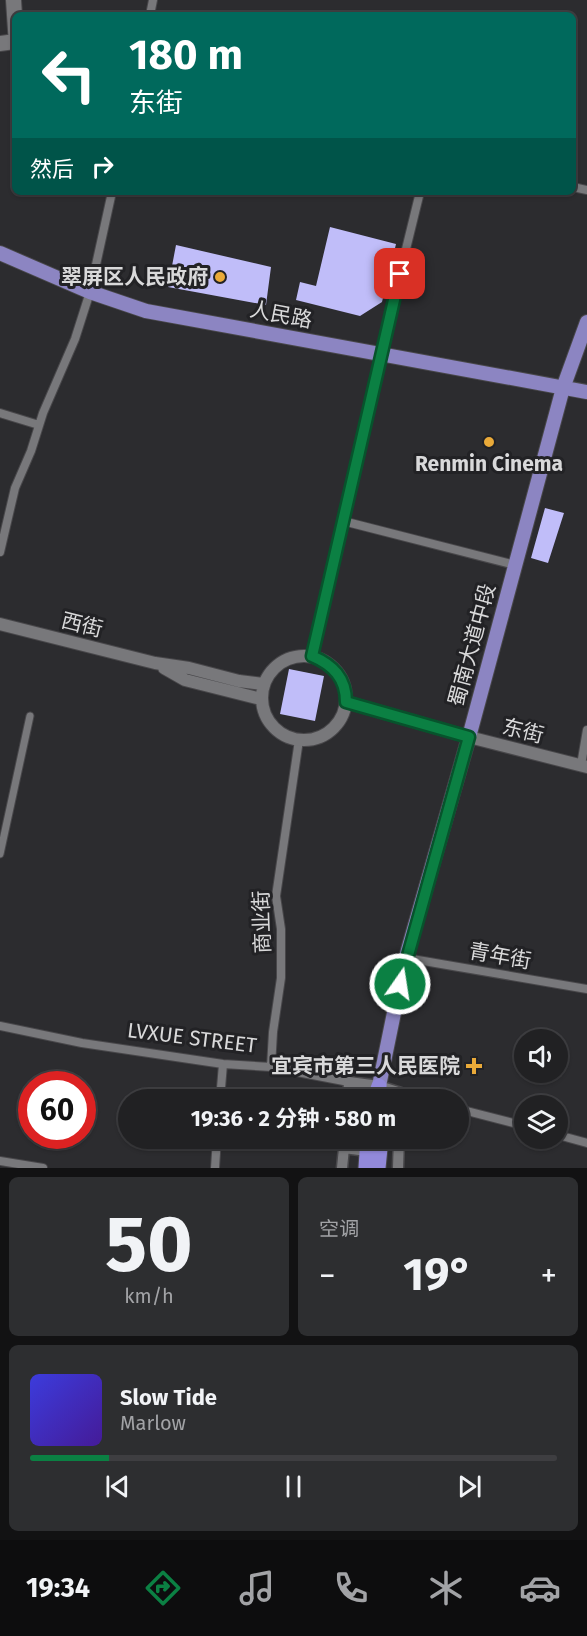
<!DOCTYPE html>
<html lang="zh">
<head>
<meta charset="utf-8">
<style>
	body { margin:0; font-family:"Fira Sans","Noto Sans SC",sans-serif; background:#2d2e30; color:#f1f3f6; height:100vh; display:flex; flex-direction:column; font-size:22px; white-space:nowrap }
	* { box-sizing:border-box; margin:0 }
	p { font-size:20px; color:#a2a3a6 }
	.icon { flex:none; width:33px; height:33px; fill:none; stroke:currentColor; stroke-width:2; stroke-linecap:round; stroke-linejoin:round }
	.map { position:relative; height:1168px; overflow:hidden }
	.drawer { display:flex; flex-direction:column; gap:9px; padding:9px; background:#121213; flex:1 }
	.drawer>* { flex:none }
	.guide { position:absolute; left:12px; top:12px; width:564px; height:183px; border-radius:9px; box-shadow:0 2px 4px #0004,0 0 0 2px #3e3e41; background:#00695c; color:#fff; overflow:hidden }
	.fabs { position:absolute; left:514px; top:1029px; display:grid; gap:12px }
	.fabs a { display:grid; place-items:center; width:54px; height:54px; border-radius:50%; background:#212123; box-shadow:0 2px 4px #0004,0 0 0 2px #3e3e41; font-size:30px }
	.speed { position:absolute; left:18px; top:1071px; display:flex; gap:12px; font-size:30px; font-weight:700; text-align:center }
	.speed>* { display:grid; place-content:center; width:78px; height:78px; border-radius:50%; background:#212123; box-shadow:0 2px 4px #0004,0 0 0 2px #3e3e41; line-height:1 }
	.speed .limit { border:9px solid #d22; background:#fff; color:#111 }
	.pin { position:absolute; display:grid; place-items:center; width:51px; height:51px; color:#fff; margin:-26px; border-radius:12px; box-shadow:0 3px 9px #0006 }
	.me { position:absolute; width:66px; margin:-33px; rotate:13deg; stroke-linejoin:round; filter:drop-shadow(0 0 4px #0008) }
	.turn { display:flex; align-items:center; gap:21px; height:126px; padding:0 18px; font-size:27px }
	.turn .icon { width:78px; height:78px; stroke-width:2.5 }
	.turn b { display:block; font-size:42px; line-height:51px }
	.then { display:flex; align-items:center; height:57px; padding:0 18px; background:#0003; gap:12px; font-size:22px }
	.big { font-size:45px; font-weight:700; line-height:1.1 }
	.drawer .tile { flex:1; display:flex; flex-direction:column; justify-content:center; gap:9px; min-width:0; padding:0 21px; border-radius:9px; background:#2d2e30 }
	.drawer .dial { align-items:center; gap:0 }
	.dial b { font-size:78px; line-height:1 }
	.song { display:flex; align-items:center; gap:18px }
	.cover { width:72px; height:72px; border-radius:9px; background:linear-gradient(135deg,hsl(240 70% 55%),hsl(260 70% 35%)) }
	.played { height:6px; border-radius:3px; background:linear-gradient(90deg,#0b8043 15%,#3e3e41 15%) }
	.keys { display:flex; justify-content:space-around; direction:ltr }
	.heat { display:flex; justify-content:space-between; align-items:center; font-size:33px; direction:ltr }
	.drawer .tiles { flex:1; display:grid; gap:9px; grid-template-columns:1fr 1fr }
	.tile:last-child { grid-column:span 2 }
	.trip { position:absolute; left:118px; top:1089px; width:351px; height:60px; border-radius:30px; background:#212123; box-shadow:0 2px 4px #0004,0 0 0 2px #3e3e41; font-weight:700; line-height:60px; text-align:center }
	.dock { display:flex; height:96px; justify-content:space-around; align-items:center; background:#0d0d0e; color:#a2a3a6 }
	.dock .icon { width:42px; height:42px }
	.dock .on { color:#0b8043 }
	.dock b { font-size:27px; color:#f1f3f6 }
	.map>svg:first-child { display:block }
</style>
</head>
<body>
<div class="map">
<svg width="587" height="1168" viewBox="0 0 587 1168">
	<rect width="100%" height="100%" fill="#2c2c2f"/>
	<path fill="#c0bdf9" d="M330 227 396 244 382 302 360 316 296 300 300 282 316 286Z
		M176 245 271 267 266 305 168 287Z
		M545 508 564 513 548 563 531 558Z
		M289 669 324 676 315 721 280 714Z"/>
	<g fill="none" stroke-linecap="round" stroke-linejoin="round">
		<g stroke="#48474a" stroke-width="9">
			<path id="pedestrian" d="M0 854 30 716"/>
		</g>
		<g stroke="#48474a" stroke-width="10">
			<path id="minor" d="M10 0 13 45
				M17 0 18 15
				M150 15 153 0
				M0 40 15 38
				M0 47 15 45
				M573 187 587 190
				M0 413 39 425
				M343 521 515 565
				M0 552 15 488 31 451 43 413 75 339 90 292 112 192
				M312 656 380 355 420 192
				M581 765 587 730
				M406 958 587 989
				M0 1026 82 1043 223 1064 271 1067 349 1082
				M271 1067 273 1032 281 978V929L276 896 299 740
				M401 1093 425 1100
				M220 1100 223 1064
				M459 1109 525 1126
				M558 1135 587 1143
				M0 1161 43 1168
				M215 1168 217 1138"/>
		</g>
		<g stroke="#48474a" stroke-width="13">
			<path id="tertiary" d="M348 1100 349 1082 379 1086 401 1093V1100
				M344 1148 367 1151
				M342 1168 345 1138
				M398 1168 399 1138"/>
		</g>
		<g stroke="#48474a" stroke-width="14">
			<path id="secondary" d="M0 624 155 663 189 668 239 681 263 684
				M262 698a42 42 0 1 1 84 0a42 42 0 1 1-84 0Z
				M164 668 185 680 261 699
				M346 702 469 737 587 767"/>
		</g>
		<g stroke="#48474a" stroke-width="16">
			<path id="primary" d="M0 253 90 292 146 311 587 392
				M379 1086 404 964 469 737 563 388 587 322"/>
		</g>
		<g stroke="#48474a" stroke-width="17">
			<path id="trunk" d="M374 1100 379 1086
				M366 1168 368 1138
				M378 1168 381 1138"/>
		</g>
		<use href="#pedestrian" stroke="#78787b" stroke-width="7"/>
		<use href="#minor" stroke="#78787b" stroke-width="8"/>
		<use href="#tertiary" stroke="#78787b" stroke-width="10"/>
		<use href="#secondary" stroke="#78787b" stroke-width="12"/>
		<use href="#primary" stroke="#8c85c2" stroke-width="14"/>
		<use href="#trunk" stroke="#9289da" stroke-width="15"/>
	</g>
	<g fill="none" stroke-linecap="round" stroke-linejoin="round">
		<g stroke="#07532c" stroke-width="15">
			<path id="route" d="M400 274 312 656C333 665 346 678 346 702L469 737 400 984"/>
		</g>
		<use href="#route" stroke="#0b8043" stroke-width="10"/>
	</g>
	<g fill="#eaaa39" stroke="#222225" stroke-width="2">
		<circle cx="220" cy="277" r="6"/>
		<circle cx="489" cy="442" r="6"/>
		<path d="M471 1057h6v6h6v6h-6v6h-6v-6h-6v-6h6z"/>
	</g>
	<g text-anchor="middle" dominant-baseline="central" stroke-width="6" stroke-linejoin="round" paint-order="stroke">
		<g font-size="21" font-weight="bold" fill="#d9d9da" stroke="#222225" text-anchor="end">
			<text x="208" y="277">翠屏区人民政府</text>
			<text x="489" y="464" text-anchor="middle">Renmin Cinema</text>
			<text x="460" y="1066">宜宾市第三人民医院</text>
		</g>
		<g font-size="21" fill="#d9d9da" stroke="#222225">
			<text transform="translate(281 315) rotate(11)">人民路</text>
			<text transform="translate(82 625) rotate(14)">西街</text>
			<text transform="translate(472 645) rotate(-75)">蜀南大道中段</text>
			<text transform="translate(523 731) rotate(14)">东街</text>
			<text transform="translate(262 922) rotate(-92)">商业街</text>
			<text transform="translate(500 956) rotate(10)">青年街</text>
			<text transform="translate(192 1038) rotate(7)">LVXUE STREET</text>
		</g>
	</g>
</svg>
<div class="fabs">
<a><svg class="icon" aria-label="sound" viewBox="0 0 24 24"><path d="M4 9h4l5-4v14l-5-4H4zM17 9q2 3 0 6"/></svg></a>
<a><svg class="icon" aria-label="layers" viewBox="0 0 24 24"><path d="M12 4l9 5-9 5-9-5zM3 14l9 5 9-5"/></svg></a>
</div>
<div class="speed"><div class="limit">60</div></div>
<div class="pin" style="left:400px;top:274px;background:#d93025"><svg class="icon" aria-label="arrive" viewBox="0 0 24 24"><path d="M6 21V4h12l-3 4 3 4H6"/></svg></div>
<svg class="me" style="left:400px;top:984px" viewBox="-20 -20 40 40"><circle r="17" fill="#0b8043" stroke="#fff" stroke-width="3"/><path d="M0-11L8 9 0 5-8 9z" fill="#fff"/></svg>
<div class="trip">19:36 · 2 分钟 · 580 m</div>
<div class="guide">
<div class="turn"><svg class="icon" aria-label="left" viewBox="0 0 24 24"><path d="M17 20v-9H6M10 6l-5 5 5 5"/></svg><div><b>180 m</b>东街</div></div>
<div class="then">然后<svg class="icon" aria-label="right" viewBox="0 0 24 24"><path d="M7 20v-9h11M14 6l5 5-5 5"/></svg></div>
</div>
</div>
<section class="drawer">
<div class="tiles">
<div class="tile dial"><b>50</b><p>km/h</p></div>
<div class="tile"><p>空调</p>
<div class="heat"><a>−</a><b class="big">19°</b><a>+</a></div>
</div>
<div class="tile">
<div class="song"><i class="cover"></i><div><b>Slow Tide</b><p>Marlow</p></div></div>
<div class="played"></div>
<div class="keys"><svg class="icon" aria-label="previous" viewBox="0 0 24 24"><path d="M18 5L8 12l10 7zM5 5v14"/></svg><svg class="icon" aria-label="pause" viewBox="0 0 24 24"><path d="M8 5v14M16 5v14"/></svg><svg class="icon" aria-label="next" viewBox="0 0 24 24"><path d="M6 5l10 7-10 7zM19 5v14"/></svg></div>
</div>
</div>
</section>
<nav class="dock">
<b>19:34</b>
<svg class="icon on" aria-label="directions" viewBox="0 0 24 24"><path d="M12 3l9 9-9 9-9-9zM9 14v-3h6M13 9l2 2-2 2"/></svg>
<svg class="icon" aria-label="music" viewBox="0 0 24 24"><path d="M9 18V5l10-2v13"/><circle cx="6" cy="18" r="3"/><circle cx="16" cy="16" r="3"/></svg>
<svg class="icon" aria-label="phone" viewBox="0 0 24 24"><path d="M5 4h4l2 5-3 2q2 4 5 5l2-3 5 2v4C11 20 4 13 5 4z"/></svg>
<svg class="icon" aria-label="climate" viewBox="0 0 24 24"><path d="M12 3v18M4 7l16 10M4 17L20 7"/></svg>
<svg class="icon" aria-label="car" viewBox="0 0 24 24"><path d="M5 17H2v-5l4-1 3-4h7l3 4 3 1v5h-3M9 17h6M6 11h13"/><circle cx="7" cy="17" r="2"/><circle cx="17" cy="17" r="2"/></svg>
</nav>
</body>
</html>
